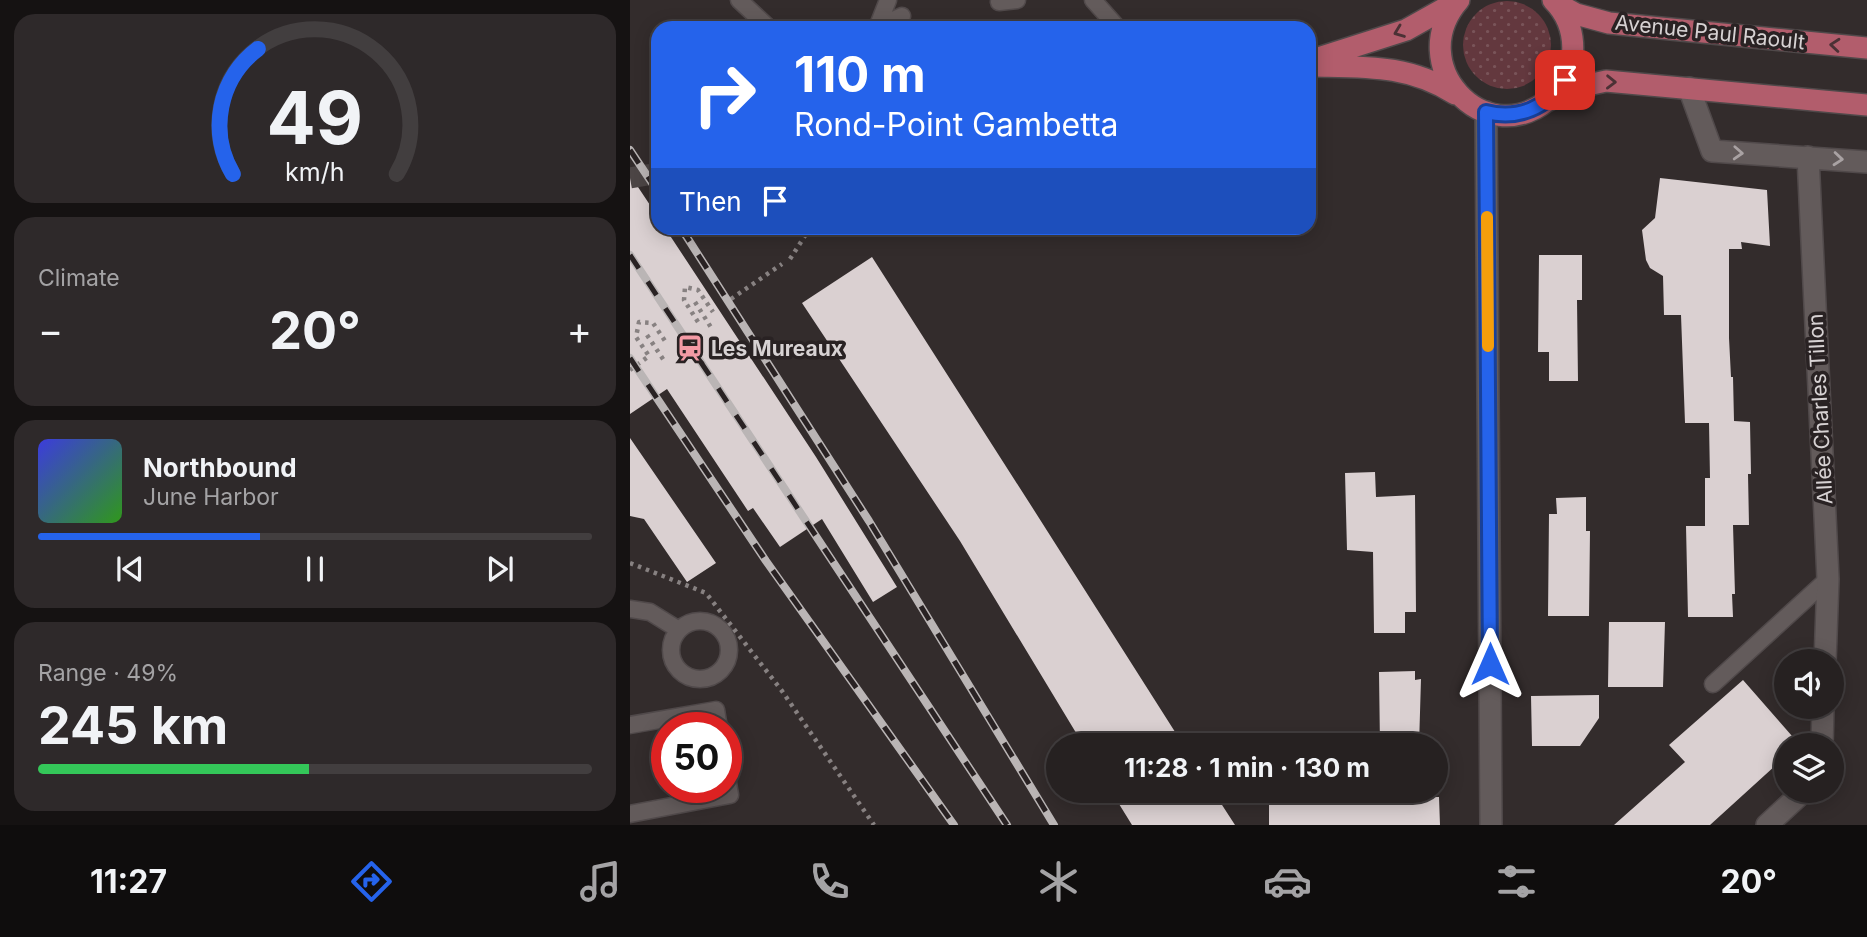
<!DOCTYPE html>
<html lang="en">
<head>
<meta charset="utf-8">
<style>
	body { margin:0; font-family:Inter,sans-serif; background:#2e292a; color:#f1f3f6; height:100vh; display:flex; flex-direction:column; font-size:26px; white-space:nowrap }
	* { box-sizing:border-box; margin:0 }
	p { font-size:23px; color:#a4a3a5 }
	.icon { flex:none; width:38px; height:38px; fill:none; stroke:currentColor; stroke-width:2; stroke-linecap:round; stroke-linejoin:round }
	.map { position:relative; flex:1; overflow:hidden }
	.details { display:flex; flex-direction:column; gap:14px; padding:14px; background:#151212; width:630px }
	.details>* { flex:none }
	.top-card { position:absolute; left:21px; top:21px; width:665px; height:214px; border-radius:21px; box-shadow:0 4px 18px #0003,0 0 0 2px #423e3f; background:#2563eb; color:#fff; overflow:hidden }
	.buttons { position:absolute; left:1144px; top:649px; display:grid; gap:14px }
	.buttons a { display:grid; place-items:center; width:70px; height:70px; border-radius:50%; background:#262121; box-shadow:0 4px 18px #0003,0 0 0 2px #423e3f; font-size:35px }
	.speed { position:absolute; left:21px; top:712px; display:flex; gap:14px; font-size:35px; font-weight:700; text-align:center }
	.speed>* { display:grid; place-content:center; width:91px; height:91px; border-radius:50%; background:#262121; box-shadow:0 4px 18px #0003,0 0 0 2px #423e3f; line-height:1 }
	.speed .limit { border:10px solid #d22; background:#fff; color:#111 }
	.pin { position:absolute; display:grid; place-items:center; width:60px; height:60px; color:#fff; margin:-30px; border-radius:14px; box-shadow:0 4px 10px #0006 }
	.me { position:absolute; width:77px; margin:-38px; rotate:0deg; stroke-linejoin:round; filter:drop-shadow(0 0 5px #0008) }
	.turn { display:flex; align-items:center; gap:24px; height:147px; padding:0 28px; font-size:32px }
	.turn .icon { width:91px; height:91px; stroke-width:2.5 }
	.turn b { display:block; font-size:49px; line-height:60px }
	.then { display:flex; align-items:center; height:66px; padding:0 28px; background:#0003; gap:14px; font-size:26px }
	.big { font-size:52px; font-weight:700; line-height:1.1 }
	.details .tile { flex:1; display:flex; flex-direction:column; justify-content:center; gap:10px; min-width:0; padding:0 24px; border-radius:21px; background:#2e292a }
	.details .dial { align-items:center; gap:0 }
	.dial svg { height:182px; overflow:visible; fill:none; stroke:#423e3f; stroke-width:7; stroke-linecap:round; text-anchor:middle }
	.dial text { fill:#f1f3f6; stroke:none }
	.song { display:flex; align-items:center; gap:21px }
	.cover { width:84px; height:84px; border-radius:10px; background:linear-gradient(135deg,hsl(240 70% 55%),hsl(110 70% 35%)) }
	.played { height:7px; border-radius:4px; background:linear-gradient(90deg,#2563eb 40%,#423e3f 40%) }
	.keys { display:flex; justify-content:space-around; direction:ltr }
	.heat { display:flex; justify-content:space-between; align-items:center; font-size:38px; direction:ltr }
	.charge { height:10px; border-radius:5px; background:linear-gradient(90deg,#34c759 49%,#423e3f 0) }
	.trip { position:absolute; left:416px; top:733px; width:402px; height:70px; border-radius:35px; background:#262121; box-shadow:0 4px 18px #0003,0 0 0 2px #423e3f; font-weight:700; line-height:70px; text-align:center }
	.dock { display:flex; height:112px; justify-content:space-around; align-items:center; background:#0f0d0d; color:#a4a3a5 }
	.dock .icon { width:49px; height:49px }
	.dock .selected { color:#2563eb }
	.dock b { font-size:32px; color:#f1f3f6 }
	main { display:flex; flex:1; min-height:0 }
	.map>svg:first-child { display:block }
</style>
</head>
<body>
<main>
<section class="details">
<div class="tile dial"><svg viewBox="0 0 100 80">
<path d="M14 69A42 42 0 1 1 86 69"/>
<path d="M14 69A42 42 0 0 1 25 14" stroke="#2563eb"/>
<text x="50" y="56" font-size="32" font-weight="700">49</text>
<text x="50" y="72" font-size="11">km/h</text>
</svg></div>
<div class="tile"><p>Climate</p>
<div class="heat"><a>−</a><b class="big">20°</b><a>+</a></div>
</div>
<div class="tile">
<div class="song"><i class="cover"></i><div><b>Northbound</b><p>June Harbor</p></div></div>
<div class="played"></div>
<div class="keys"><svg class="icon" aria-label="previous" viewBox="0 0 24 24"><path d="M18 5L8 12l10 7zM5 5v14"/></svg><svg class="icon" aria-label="pause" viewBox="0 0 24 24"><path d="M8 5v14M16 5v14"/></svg><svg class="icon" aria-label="next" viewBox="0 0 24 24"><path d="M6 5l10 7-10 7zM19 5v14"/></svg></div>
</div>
<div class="tile"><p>Range · 49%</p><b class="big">245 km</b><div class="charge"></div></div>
</section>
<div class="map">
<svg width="1237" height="825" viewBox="0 0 1237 825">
	<defs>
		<pattern id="grass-dots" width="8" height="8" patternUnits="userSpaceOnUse" patternTransform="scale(1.75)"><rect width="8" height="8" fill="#63383e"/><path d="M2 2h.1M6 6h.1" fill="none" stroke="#795459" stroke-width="1.8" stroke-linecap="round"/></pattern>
	</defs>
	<rect width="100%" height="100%" fill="#332c2c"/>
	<path fill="url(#grass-dots)" d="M833 45a44 44 0 1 1 88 0a44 44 0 1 1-88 0Z"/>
	<path fill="#dad0d1" d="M0 175 28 217V228H35L186 457 267 587 243 602 192 519 150 547 123 508 118 511 37 389 0 414Z
		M1030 178 1137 190 1140 246 1111 242 1112 249H1099V338L1101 377H1103L1104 421 1120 422 1121 474H1118L1119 525H1103L1105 594H1102L1103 617H1058L1056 526H1075V478H1080L1079 423H1055L1051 315H1034L1033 276 1020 268 1016 260 1012 230 1025 218Z
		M909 255H952V300H947L948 381H919V352H908Z
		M242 257 402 507 554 746H454L330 541 172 303Z
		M0 438 86 563 57 582 14 519 0 516Z
		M745 472 746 497 785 495 786 612H775V633H744L743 552 717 550 715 473Z
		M956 497V531H960L959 616H918L919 514H927L926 498Z
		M979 622H1035L1033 687H978Z
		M785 671V680L791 679 789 746H750L749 672Z
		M1113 680 1169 744 1157 746V755L1080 825H984L1055 762 1039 745Z
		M969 695V718L950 746H902L901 696Z
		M481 791H583L605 825H502Z
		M809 797 810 825H639V800Z"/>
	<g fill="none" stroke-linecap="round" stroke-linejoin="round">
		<path stroke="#4c4545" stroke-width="21" stroke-dasharray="21 10" stroke-linecap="butt" d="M0 178 28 173"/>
		<g stroke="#50494a" stroke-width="19">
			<path id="service" d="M109 0 139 28
				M463 0 488 28
				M369 2 387 0
				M247 28 258 0
				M247 28 272 16
				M0 609 20 612 49 630
				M41 650a29 29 0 1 1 58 0a29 29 0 1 1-58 0Z
				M1083 684 1198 579
				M0 725 86 710 89 728
				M0 814 100 795 96 772"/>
		</g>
		<g stroke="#50494a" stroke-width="24">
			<path id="minor" d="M1059 88 1082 151 1237 162
				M1178 157 1198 579 1195 662
				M1192 746 1193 707
				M1137 825 1174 791"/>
		</g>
		<g stroke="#50494a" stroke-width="24">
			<path id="secondary" d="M856 112 861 825"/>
		</g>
		<g stroke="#50494a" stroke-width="24">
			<path id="primary" d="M829 0C773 64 854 152 918 100 931 90 940 75 942 59 945 37 939 16 923 0
				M928 4 946 14 979 23 1237 48
				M679 61 776 30 824 3
				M685 66C737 67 780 65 825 94
				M917 101 944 88 976 81 1237 105"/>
		</g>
		<path stroke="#878181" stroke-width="4.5" stroke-dasharray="3.5 5" stroke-linecap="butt" d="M160 259 180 228
			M101 299 152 264
			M65 302 82 329
			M68 322 54 300 55 287 68 290 83 312
			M17 335 35 362
			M0 370 19 356 6 337 9 322 23 323 37 344
			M0 563 76 593 152 691 244 825"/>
		<use href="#service" stroke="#635b5b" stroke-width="16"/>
		<use href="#minor" stroke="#635b5b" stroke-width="21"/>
		<use href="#secondary" stroke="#635b5b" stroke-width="21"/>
		<use href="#primary" stroke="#b25d6c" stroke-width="21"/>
		<g stroke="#bab5b5" stroke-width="8">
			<path id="rail" d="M0 150 28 192
				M51 228 239 521 424 825
				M0 255 377 825
				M0 358 136 561 324 825"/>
		</g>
		<use href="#rail" stroke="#292223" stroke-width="5" stroke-dasharray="16" stroke-linecap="butt"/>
	</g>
	<defs><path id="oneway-chevron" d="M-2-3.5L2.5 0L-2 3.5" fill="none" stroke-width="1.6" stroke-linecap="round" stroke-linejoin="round" transform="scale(1.75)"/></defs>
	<g stroke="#4b3135">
		<use href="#oneway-chevron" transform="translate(769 32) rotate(159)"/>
		<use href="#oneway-chevron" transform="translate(1205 45) rotate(-175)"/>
		<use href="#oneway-chevron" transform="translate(981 82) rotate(1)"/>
	</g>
	<g stroke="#a9a2a3">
		<use href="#oneway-chevron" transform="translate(1108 153) rotate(3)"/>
		<use href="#oneway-chevron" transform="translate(1208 159) rotate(5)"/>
	</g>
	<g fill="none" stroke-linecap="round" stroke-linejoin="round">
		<g stroke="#184099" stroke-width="18">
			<path id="route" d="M860 664 856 112C888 120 917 108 935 80"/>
		</g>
		<use href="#route" stroke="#2563eb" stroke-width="12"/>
		<path stroke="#f59e0b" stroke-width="12" d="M857 217 858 346"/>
	</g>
	<defs>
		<g id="station-bare" transform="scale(2.1)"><path d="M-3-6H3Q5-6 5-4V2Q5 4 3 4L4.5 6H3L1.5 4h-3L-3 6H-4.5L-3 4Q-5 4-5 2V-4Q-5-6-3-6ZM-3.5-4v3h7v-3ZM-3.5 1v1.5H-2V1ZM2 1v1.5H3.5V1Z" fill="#f49aa5" stroke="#292223" stroke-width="2.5" paint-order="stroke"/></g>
	</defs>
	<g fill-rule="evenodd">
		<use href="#station-bare" x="60" y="348"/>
	</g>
	<g text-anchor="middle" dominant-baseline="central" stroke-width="7" stroke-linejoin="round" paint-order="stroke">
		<g font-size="21" fill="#d7d2d3" stroke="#292223">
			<text transform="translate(1080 32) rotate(6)">Avenue Paul Raoult</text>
			<text transform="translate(1190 409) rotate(-93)">Allée Charles Tillon</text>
		</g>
		<g font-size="21" font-weight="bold" fill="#d7d2d3" stroke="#292223" text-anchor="start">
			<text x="81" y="348">Les Mureaux</text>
		</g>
	</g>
</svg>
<div class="buttons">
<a><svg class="icon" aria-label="sound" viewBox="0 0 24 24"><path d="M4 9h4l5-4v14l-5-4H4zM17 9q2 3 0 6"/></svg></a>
<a><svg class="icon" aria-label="layers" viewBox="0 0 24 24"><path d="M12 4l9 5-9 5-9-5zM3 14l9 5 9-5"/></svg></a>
</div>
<div class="speed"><div class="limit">50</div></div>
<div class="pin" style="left:935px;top:80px;background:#d93025"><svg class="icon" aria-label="arrive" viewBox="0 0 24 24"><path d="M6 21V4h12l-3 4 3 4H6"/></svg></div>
<svg class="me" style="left:860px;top:664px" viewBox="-20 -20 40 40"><path d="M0-17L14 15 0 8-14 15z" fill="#2563eb" stroke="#fff" stroke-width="4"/></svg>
<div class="trip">11:28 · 1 min · 130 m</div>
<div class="top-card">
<div class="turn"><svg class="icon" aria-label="right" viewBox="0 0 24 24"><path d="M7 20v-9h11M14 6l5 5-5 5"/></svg><div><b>110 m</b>Rond-Point Gambetta</div></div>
<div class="then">Then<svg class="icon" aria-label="arrive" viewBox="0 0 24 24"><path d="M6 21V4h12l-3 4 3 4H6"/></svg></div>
</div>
</div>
</main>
<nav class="dock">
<b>11:27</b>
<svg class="icon selected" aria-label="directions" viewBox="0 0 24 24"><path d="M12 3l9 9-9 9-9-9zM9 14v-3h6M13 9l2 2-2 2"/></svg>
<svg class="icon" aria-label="music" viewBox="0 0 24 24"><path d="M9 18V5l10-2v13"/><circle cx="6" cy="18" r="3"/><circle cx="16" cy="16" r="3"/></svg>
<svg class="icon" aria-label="phone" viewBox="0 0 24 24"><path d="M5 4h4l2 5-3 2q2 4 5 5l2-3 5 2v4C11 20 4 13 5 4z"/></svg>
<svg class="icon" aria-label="climate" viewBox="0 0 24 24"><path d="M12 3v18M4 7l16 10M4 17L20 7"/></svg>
<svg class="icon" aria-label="car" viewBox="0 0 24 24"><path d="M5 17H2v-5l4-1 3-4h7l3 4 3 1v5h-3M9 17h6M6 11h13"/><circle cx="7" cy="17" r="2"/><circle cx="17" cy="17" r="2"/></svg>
<svg class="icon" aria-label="filters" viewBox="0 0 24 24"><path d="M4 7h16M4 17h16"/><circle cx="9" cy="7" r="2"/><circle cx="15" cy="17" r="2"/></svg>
<b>20°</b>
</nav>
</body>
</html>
